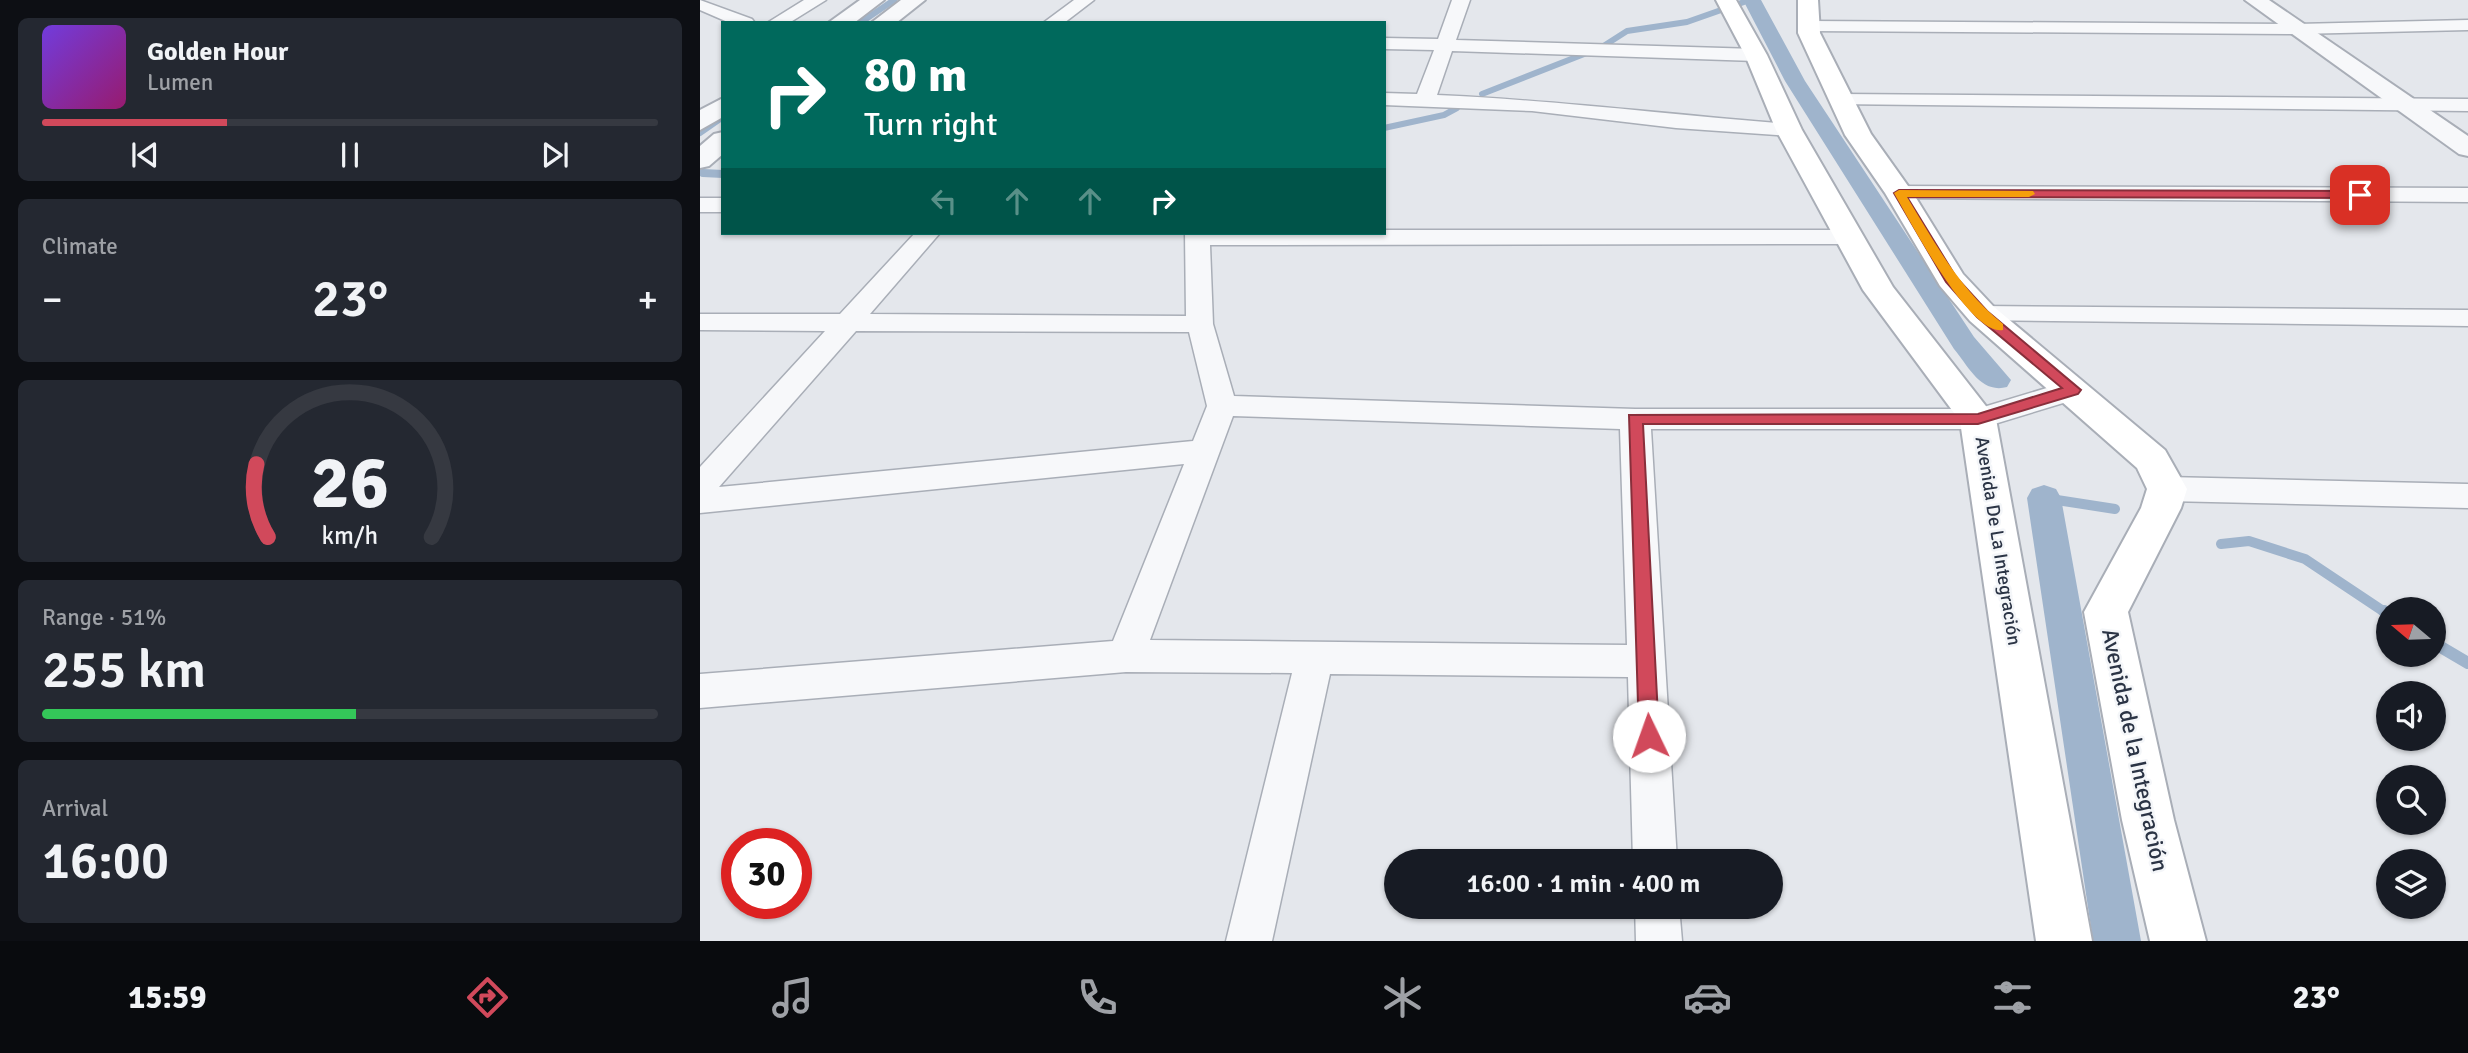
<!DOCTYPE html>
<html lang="en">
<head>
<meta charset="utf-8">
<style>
	body { margin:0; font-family:Signika,sans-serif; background:#242831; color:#f1f3f6; height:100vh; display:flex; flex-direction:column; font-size:26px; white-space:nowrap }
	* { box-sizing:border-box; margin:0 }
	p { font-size:23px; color:#9ea1a6 }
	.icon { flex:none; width:38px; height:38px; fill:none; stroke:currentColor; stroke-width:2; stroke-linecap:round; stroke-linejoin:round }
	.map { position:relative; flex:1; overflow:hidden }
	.sheet { display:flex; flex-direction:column; gap:18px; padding:18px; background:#0d0f14; width:700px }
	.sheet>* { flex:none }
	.banner { position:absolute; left:21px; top:21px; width:665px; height:214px; border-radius:0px; box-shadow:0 2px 5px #0004; background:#00695c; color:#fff; overflow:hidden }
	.needle { width:46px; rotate:289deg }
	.buttons { position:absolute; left:1676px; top:597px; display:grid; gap:14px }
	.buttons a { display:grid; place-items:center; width:70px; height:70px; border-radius:50%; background:#171b24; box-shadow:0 2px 5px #0004; font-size:35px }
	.speed { position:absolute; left:21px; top:828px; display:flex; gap:14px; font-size:35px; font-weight:700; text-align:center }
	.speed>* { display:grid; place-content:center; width:91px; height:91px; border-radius:50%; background:#171b24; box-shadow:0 2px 5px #0004; line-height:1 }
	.speed .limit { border:10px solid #d22; background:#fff; color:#111 }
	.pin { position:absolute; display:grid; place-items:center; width:60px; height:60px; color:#fff; margin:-30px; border-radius:14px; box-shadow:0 4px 10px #0006 }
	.me { position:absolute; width:77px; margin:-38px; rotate:357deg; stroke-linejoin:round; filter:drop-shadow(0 0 5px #0008) }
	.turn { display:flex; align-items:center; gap:24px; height:147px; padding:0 28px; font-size:32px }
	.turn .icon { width:91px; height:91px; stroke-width:2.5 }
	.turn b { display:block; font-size:49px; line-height:60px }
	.lanes { display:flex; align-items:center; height:66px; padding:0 28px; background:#0003; justify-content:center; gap:35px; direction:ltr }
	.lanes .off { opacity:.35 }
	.big { font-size:52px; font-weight:600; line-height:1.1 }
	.sheet .tile { flex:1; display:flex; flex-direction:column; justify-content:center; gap:10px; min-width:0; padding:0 24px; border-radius:10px; background:#242831 }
	.sheet .dial { align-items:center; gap:0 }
	.dial svg { height:182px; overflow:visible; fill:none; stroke:#363941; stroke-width:7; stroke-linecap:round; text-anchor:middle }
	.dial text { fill:#f1f3f6; stroke:none }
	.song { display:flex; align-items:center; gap:21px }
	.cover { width:84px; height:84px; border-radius:10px; background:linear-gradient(135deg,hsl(260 70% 55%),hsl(320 70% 35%)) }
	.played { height:7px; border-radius:4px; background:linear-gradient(90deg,#d1495b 30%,#363941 30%) }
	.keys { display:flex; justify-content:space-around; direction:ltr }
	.heat { display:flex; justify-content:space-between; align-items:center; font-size:38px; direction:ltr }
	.charge { height:10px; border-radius:5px; background:linear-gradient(90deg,#34c759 51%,#363941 0) }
	.trip { position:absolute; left:684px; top:849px; width:399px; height:70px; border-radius:35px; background:#171b24; box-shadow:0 2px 5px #0004; font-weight:600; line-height:70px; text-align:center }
	.dock { display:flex; height:112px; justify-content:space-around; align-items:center; background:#090b0e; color:#9ea1a6 }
	.dock .icon { width:49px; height:49px }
	.dock .on { color:#d1495b }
	.dock b { font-size:32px; color:#f1f3f6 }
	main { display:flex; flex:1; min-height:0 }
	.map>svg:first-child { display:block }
</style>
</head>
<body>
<main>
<section class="sheet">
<div class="tile">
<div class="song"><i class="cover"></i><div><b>Golden Hour</b><p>Lumen</p></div></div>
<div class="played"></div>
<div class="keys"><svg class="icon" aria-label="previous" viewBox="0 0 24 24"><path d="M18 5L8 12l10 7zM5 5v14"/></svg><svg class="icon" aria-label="pause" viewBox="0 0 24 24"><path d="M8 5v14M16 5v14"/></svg><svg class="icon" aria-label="next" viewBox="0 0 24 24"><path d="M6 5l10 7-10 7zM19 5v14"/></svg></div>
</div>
<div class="tile"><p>Climate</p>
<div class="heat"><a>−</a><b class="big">23°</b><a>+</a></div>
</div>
<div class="tile dial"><svg viewBox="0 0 100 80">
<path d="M14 69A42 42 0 1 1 86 69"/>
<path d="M14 69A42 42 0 0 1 9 37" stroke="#d1495b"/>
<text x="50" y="56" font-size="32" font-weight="700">26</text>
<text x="50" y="72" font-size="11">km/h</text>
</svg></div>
<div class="tile"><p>Range · 51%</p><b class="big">255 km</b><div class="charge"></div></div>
<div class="tile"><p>Arrival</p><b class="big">16:00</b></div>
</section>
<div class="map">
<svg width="1768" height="941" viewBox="0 0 1768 941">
	<rect width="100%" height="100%" fill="#e4e7ec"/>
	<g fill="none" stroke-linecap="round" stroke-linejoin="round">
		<path stroke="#9fb4cc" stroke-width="6" d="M160 23 194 0
			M782 94 902 47 927 31 987 22 1044 2
			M684 128 744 115 757 108
			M0 133 23 117"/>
		<path stroke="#9fb4cc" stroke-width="8" d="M3 173 23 174"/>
		<path stroke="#9fb4cc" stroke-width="10" d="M1344 498 1415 509
			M1521 544 1549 541 1605 559 1686 613"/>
		<path stroke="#9fb4cc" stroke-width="12" d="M1684 611 1689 615
			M1734 643 1768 663"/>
		<path fill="#9fb4cc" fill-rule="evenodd" d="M1043 0H1061L1105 81 1274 337 1311 380 1307 387C1281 394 1269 367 1254 349L1085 81Z
			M1344 485 1356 489 1361 498 1441 941H1393L1327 498 1332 489Z"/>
		<g stroke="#a9aeb7" stroke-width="3">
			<path id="minor" d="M0 0 52 19 55 23H30L0 10Z
				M104 0H126L89 23H67Z
				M374 0H394L364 23H343Z
				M752 0H770L756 40 1056 49 1065 55 1056 61 752 51 737 95C855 100 971 115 1089 124L1100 130 1089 136 976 128 832 111 684 105V93L717 94 734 50 684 49V38L738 39Z
				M1768 20V30L1597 34 1111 31 1102 26 1111 21 1597 24Z
				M1141 94 1768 99V111L1134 104 1131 100Z
				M1199 186 1768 188V202L1191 198 1188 193 1191 188Z
				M0 198H23V212H0Z
				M684 230H1149L1158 232 1161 237 1158 242 1149 244 510 245 513 324 534 396 935 409H1277L1373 380 1383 383 1388 390 1383 397 1278 429H951L977 861H933L928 677 630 674 572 941H526L592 673 426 672 0 708V674L413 641 484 464 0 513V467L125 331 0 330V314H140L215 233H240L170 314 486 316 485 233ZM156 331 489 332 507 406 493 441 19 487ZM533 416 920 429 927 645 450 640Z
				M1282 306 1768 310V326L1273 320 1269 314 1273 308Z
				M1467 477 1768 484V508L1467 501 1456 497 1451 489 1456 481Z
				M935 906H979L982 941H936Z"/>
		</g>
		<g stroke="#a9aeb7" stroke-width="4">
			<path id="tertiary" d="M160 0H184L154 23H128Z
				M201 0H225L196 23H171Z
				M1545 0H1569L1768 136V156L1759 154Z
				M23 98V117L0 130V110Z
				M23 132V154L9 166 0 168V146L14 134Z"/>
		</g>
		<g stroke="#a9aeb7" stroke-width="4">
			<path id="secondary" d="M1016 0H1036L1067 55 1102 130 1193 287 1296 419 1392 941H1336L1260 421 1163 290 1076 130 1045 55Z
				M1098 0H1118L1120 33 1171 134 1213 193 1263 274 1294 307 1465 450 1487 489 1481 508 1428 612 1474 820 1506 941H1450L1422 820 1384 612 1441 508 1447 489 1437 468 1270 321 1240 286 1185 193 1145 135 1098 33Z"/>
		</g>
		<use href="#minor" fill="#f7f8fa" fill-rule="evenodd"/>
		<use href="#tertiary" fill="#f7f8fa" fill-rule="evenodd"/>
		<use href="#secondary" fill="#fff" fill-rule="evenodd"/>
	</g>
	<path fill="#d1495b" stroke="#882f3b" stroke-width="2" d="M1199 190 1660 191 1666 195 1660 198 1207 197 1256 277 1287 311 1381 390 1378 394 1278 424H943L959 736 956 742 949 745 942 742 939 736 929 415 1278 414 1362 388 1277 317 1246 282 1194 193Z"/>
	<path fill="#f59e0b" d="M1199 190 1333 191 1335 194 1329 197H1207C1235 243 1260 290 1303 324V330C1270 337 1209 219 1194 193Z"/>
	<g text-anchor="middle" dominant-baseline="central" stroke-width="5" stroke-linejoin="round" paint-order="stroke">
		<g font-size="19" fill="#2b3445" stroke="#f4f6f9">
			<text transform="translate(1298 541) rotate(81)">Avenida De La Integración</text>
		</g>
		<g font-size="23" fill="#2b3445" stroke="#f4f6f9">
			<text transform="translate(1435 750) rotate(78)">Avenida de la Integración</text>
		</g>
	</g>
</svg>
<div class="buttons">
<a><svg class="needle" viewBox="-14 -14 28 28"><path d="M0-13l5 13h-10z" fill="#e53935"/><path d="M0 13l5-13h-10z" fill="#9ea1a6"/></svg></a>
<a><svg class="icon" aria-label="sound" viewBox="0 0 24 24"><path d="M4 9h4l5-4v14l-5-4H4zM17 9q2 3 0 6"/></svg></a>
<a><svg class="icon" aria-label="search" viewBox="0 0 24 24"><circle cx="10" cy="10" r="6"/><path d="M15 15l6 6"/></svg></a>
<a><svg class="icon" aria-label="layers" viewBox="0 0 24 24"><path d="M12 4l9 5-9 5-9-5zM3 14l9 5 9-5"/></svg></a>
</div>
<div class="speed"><div class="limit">30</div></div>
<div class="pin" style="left:1660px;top:195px;background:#d93025"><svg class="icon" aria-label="arrive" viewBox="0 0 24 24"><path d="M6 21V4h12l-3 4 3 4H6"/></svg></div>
<svg class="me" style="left:949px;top:736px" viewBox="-20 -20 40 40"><circle r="19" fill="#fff"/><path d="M0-13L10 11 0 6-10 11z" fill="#d1495b"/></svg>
<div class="trip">16:00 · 1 min · 400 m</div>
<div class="banner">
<div class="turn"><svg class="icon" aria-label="right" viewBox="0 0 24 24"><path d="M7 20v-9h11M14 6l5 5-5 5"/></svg><div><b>80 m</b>Turn right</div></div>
<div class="lanes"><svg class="icon off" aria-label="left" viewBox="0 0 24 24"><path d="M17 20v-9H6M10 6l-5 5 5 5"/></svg><svg class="icon off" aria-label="ahead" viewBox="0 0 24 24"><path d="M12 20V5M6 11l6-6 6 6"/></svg><svg class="icon off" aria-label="ahead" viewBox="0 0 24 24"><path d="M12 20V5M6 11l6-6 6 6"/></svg><svg class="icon" aria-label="right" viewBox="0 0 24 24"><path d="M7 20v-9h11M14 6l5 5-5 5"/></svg></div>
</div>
</div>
</main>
<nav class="dock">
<b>15:59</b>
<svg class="icon on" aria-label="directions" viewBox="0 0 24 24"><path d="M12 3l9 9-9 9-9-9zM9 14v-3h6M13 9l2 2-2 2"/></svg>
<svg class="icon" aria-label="music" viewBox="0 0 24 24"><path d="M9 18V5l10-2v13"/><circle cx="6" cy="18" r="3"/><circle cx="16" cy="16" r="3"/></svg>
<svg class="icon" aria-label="phone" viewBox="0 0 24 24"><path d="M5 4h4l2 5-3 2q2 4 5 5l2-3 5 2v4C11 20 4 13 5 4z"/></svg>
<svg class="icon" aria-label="climate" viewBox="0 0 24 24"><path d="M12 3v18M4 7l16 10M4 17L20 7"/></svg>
<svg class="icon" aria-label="car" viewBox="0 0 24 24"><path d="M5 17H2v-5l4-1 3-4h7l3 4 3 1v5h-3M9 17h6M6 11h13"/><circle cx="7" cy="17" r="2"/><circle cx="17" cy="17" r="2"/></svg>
<svg class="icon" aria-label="filters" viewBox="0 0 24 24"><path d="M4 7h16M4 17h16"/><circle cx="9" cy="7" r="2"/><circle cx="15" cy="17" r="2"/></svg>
<b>23°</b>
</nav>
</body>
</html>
